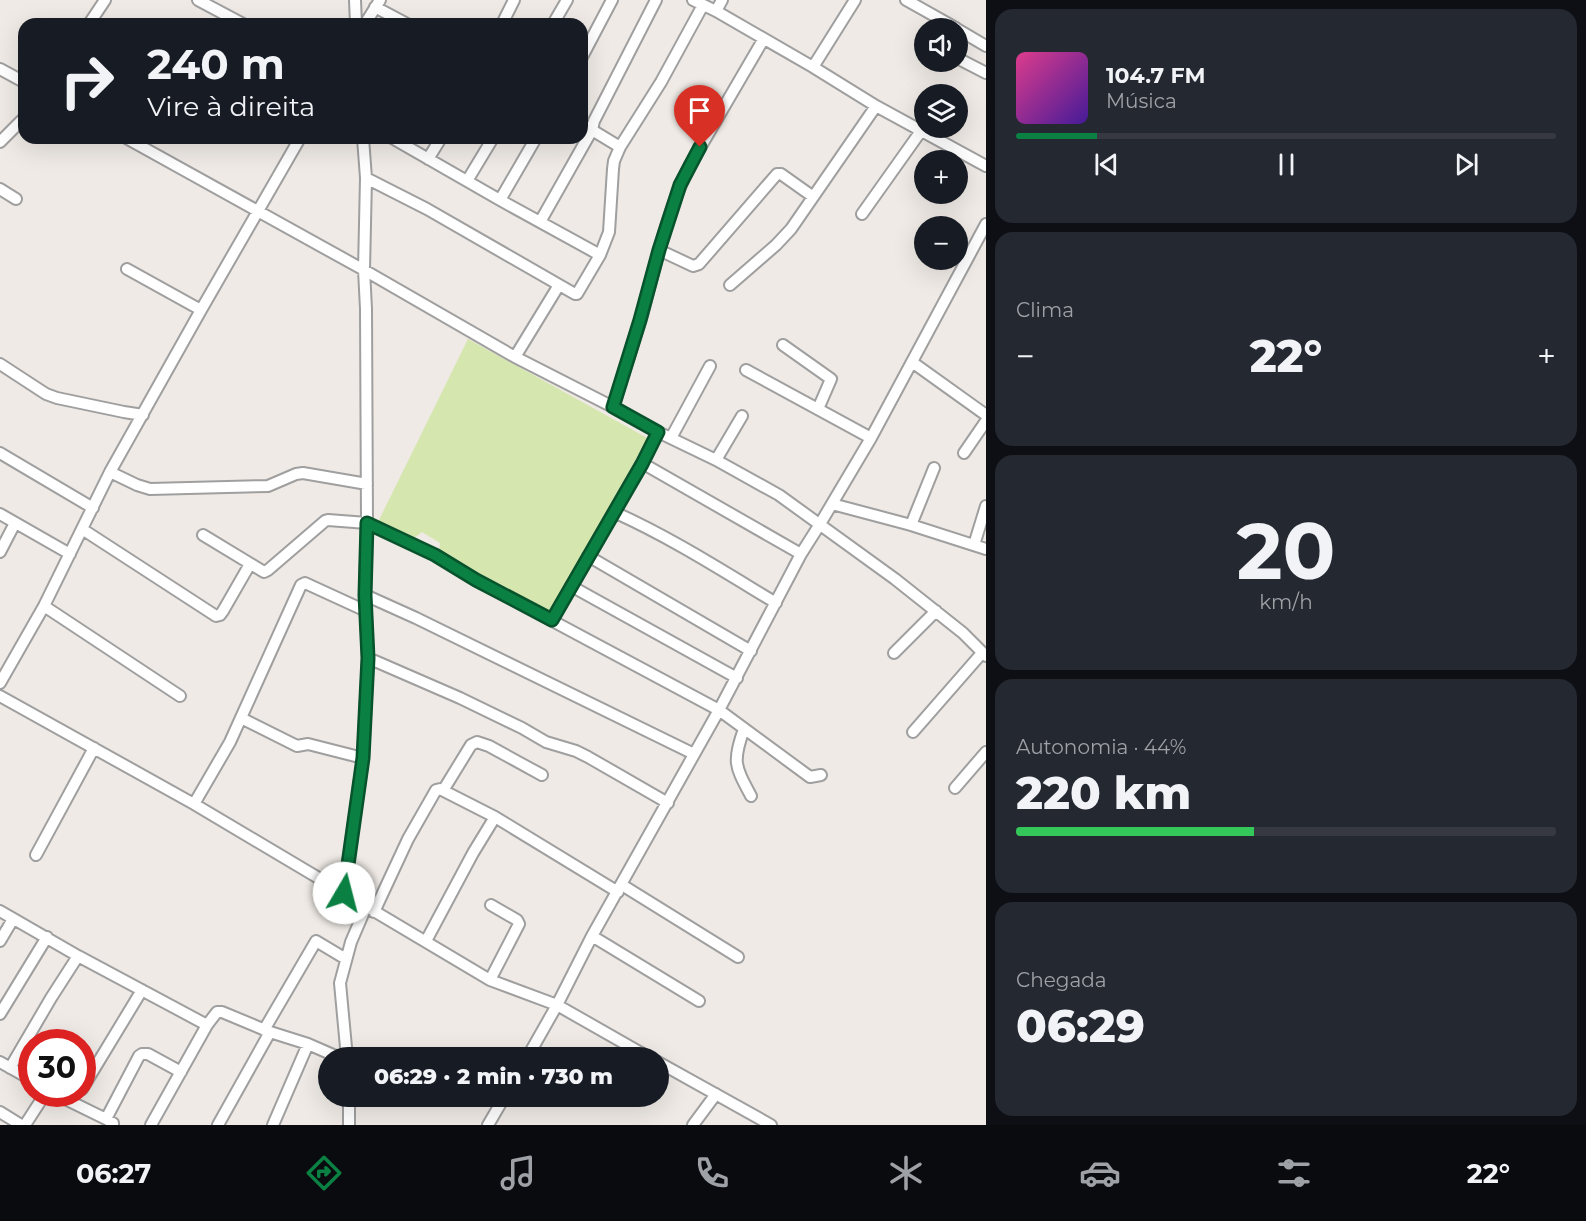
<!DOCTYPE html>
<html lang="pt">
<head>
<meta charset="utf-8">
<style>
	body { margin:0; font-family:Montserrat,sans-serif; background:#242831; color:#f1f3f6; height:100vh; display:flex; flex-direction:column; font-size:22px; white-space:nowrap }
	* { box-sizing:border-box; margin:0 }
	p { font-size:20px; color:#9ea1a6 }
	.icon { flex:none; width:33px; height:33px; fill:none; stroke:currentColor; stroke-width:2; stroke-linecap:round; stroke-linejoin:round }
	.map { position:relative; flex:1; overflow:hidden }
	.panel { display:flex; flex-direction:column; gap:9px; padding:9px; background:#0d0f14; width:600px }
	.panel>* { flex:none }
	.top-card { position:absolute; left:18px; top:18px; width:570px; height:126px; border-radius:18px; box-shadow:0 6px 24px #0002; background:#171b24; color:#f1f3f6; overflow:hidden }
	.buttons { position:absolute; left:914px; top:18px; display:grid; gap:12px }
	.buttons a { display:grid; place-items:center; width:54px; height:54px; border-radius:50%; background:#171b24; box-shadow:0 6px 24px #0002; font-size:30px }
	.speed { position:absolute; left:18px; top:1029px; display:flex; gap:12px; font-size:30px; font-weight:700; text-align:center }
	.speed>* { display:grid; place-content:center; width:78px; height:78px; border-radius:50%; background:#171b24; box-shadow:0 6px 24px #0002; line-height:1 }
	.speed .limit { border:9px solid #d22; background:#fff; color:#111 }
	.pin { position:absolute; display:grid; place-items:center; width:51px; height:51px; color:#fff; margin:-62px -26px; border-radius:50% 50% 50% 0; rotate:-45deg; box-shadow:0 0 6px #0007 }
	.pin .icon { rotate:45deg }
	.me { position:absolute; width:66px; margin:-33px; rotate:8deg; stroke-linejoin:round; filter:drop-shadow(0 0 4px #0008) }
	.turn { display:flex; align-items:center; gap:21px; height:126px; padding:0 30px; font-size:27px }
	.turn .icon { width:78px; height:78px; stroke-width:2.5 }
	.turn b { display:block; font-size:42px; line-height:51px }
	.big { font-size:45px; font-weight:800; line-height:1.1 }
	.panel .widget { flex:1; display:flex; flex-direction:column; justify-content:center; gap:9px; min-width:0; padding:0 21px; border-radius:18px; background:#242831 }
	.panel .dial { align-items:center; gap:0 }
	.dial b { font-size:78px; line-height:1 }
	.song { display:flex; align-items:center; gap:18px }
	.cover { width:72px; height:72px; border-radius:9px; background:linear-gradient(135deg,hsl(330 70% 55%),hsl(260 70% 35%)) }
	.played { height:6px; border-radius:3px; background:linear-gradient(90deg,#0b8043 15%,#363941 15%) }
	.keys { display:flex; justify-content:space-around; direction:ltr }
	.heat { display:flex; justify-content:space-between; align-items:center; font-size:33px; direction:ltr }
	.charge { height:9px; border-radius:4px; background:linear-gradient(90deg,#34c759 44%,#363941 0) }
	.trip { position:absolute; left:318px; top:1047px; width:351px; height:60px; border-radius:30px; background:#171b24; box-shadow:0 6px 24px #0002; font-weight:800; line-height:60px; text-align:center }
	.dock { display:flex; height:96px; justify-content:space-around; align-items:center; background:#090b0e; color:#9ea1a6 }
	.dock .icon { width:42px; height:42px }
	.dock .on { color:#0b8043 }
	.dock b { font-size:27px; color:#f1f3f6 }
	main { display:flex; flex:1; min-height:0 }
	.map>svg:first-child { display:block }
</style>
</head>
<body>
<main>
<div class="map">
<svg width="986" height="1125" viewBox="0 0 986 1125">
	<rect width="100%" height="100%" fill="#efeae5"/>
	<path fill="#d5e6ae" d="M468 339 651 440 550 616 439 555 440 543 422 532 410 541 378 522Z"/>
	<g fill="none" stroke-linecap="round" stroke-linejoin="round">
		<g stroke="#9f9f9f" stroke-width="14">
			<path id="minor" d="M198 0 243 24
				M355 0 356 24
				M693 0 716 11 813 67 876 106 986 166
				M906 0 956 28
				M375 7 407 24
				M716 11 722 0
				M89 24 105 0
				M365 24 380 0
				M502 24 514 0
				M553 24 567 0
				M957 29 986 46
				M582 57 612 0
				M957 58 986 73
				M813 67 855 0
				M0 69 24 82
				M582 124 620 147
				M126 138 364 270 515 357 613 407 658 432 716 460 779 495 895 579 963 633 986 656
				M392 138 500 200 600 255
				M0 142 24 118
				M428 159 441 138
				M366 178 427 209 575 294H577L600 255 609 232 613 169 614 161 620 147 661 82 703 5
				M467 181 493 138
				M0 189 16 199
				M500 200 536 138
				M862 214 921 131
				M540 222 592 130 594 121 656 0
				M659 250 693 266 699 264 777 174H781L812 196
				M127 269 201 310
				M730 285 776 245 791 229 876 106
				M783 345 831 379 818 409
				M515 357 559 285
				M912 362 986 415
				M0 364 46 394 57 398 124 412 143 415
				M746 370 871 438
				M613 407C622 377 632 348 641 319 655 267 666 213 690 165L763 40
				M671 438 710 366
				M0 453 93 508
				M964 453 986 421
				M716 460 742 416
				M642 463 801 554
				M110 472 137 485 150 489 268 486 296 474 303 473 367 484
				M832 504 911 525 986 549
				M614 512C670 537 723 571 776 603
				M0 514 70 554
				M911 525 934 468
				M82 529 216 616 220 615 223 611 250 564
				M203 535 264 572 268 570 325 521 328 520 367 523 435 555 476 580 719 710 810 777 821 775
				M974 545 986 506
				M0 552 15 523
				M588 556 751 651
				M571 586 737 678
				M365 595 416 618 694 754
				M44 606 180 696
				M552 620 642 463 658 432
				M894 653 936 611
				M368 658 460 698 522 728 546 742 576 751 588 757 668 803
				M0 683 44 606 110 472 201 310 300 138
				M0 696 194 804 490 980 557 1005 650 1058
				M241 718 297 746 308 744 363 758
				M744 729C732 762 735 766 751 796
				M913 732 982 653
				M955 788 986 752
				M444 789 471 745 477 742 489 746 542 775
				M194 804 230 742 301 585 305 583 366 611
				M36 855 94 748
				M622 885 738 957
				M344 893 363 758 368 658 365 595 367 523 366 309 364 270 366 178 363 138
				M0 911 78 956 207 1025
				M374 912 408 839 436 790 440 789 495 817 618 892
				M592 936 699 1001
				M0 941 13 919
				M426 941 473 853 495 817
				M490 980 519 924 517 920 491 905
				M0 1014 47 937
				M264 1030 316 941 346 959
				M347 1058 340 983 351 942 366 907
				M527 1058 557 1005 592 936 719 710 801 554 820 524 871 438 986 224
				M0 1062 32 1080
				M658 1062 771 1125
				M10 1068 51 998 78 956
				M82 1089 142 990
				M55 1094 106 1119 113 1123V1125
				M349 1096V1125
				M0 1112 21 1125
				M106 1119 139 1056 142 1054H148L181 1072
				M25 1125 45 1094
				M151 1125 207 1025 217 1012H222L270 1032 308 1044 340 1058
				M218 1125 270 1032
				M273 1125 308 1044
				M488 1125 505 1096
				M693 1125 716 1094"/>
		</g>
		<use href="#minor" stroke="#fff" stroke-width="10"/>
	</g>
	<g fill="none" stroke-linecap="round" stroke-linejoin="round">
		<g stroke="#07532c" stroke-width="15">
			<path id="route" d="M344 893 363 758 368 658 365 595 367 523 435 555 476 580 552 620 642 464 658 432 613 407 640 320 659 250 680 185 700 147"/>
		</g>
		<use href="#route" stroke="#0b8043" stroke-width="10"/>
	</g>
</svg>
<div class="buttons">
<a><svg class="icon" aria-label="sound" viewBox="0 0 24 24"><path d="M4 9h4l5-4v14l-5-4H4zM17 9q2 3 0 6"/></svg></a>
<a><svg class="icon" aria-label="layers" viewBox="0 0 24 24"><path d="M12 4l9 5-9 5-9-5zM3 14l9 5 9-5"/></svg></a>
<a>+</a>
<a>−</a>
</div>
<div class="speed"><div class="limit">30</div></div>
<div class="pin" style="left:700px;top:147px;background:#d93025"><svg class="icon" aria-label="arrive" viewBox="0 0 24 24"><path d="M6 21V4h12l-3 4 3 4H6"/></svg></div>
<svg class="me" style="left:344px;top:893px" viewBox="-20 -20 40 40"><circle r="19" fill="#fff"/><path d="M0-13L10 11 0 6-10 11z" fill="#0b8043"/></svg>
<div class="trip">06:29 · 2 min · 730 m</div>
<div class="top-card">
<div class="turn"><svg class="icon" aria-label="right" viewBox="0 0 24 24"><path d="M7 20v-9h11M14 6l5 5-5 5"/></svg><div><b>240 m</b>Vire à direita</div></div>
</div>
</div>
<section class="panel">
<div class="widget">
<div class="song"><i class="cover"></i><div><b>104.7 FM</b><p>Música</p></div></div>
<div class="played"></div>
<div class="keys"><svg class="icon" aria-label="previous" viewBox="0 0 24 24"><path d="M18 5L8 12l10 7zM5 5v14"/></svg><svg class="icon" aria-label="pause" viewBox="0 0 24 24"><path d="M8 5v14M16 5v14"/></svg><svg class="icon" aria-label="next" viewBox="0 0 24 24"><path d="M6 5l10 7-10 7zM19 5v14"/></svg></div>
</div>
<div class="widget"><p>Clima</p>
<div class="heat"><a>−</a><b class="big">22°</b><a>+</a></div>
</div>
<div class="widget dial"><b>20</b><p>km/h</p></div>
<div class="widget"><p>Autonomia · 44%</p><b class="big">220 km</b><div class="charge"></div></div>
<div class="widget"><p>Chegada</p><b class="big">06:29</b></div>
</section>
</main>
<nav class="dock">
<b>06:27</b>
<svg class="icon on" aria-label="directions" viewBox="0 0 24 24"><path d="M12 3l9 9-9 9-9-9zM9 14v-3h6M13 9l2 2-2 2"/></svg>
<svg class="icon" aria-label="music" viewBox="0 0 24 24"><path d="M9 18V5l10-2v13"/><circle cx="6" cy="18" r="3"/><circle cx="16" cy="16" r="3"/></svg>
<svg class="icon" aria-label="phone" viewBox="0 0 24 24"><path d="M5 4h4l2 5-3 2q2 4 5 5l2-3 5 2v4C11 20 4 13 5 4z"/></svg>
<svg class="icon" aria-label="climate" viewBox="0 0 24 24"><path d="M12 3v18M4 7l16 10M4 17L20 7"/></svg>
<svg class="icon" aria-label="car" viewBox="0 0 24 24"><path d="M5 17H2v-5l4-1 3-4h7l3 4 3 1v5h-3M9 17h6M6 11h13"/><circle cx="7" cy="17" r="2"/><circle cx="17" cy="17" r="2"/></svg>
<svg class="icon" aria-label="filters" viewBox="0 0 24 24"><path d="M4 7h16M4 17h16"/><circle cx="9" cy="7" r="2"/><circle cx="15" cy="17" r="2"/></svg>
<b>22°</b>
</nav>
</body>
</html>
